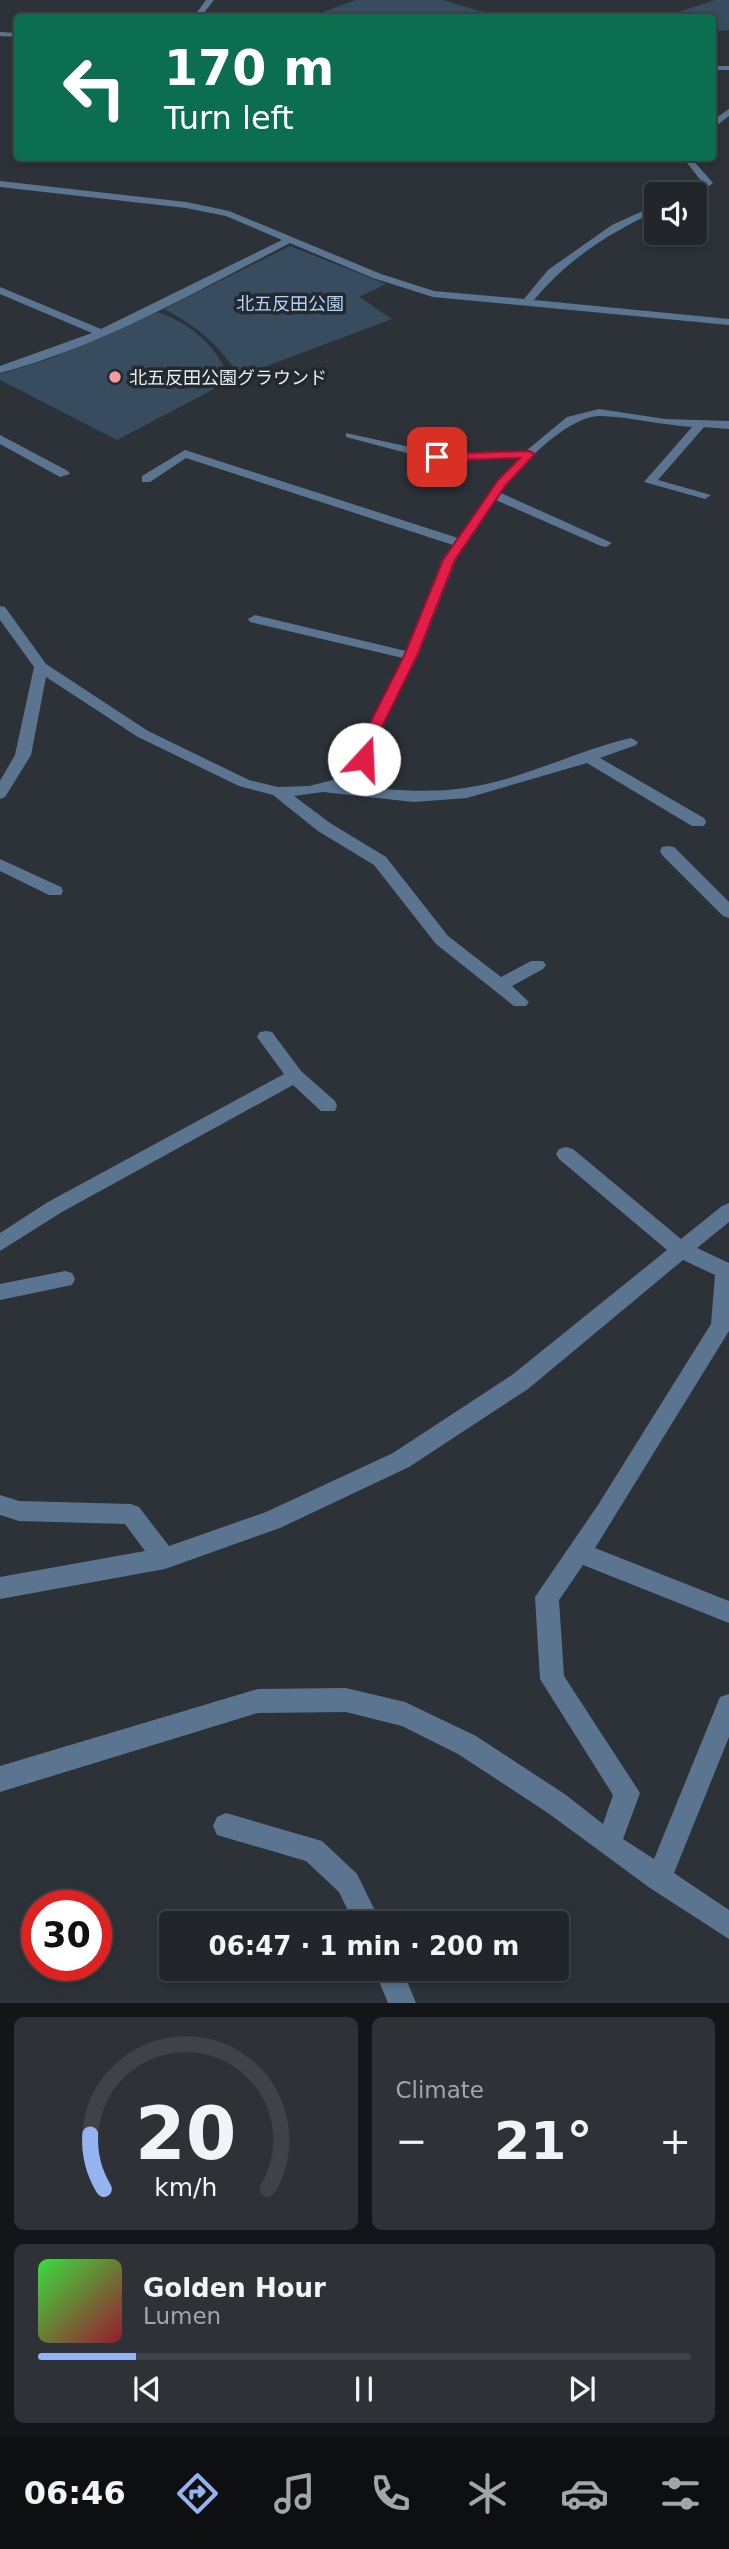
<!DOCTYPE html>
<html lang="en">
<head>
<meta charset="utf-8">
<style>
	body { margin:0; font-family:"DejaVu Sans","Noto Sans JP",sans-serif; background:#2e3237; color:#f1f3f6; height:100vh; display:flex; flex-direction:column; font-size:26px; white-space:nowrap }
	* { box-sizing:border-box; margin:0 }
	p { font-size:23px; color:#a2a5a9 }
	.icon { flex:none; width:38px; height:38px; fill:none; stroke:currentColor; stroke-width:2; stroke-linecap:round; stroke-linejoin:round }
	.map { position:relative; height:2003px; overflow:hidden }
	.sheet { display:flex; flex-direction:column; gap:14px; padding:14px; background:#131518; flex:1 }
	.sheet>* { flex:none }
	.guide { position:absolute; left:14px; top:14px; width:702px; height:147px; border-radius:7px; box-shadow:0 4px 10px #0003,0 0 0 2px #3f4347; background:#0b6e4f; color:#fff; overflow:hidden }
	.controls { position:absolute; left:644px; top:182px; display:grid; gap:14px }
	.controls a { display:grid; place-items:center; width:63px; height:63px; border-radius:7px; background:#22262b; box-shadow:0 4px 10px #0003,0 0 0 2px #3f4347; font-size:35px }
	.speed { position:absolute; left:21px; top:1890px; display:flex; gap:14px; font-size:35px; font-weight:700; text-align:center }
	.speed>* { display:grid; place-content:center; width:91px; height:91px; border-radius:50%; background:#22262b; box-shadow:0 4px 10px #0003,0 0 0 2px #3f4347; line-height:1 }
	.speed .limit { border:10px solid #d22; background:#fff; color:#111 }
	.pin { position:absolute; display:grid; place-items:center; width:60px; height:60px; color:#fff; margin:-30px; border-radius:14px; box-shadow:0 4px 10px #0006 }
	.me { position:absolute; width:77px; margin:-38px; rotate:20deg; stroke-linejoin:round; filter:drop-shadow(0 0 5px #0008) }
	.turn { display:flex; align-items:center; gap:24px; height:147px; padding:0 35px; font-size:32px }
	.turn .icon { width:91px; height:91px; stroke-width:2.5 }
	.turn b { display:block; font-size:49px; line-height:60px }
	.big { font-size:52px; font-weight:800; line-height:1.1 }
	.sheet .card { flex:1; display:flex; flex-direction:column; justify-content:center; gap:10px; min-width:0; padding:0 24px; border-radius:10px; background:#2e3237 }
	.sheet .dial { align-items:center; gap:0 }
	.dial svg { height:182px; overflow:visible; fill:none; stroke:#3f4347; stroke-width:7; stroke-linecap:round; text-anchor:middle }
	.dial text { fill:#f1f3f6; stroke:none }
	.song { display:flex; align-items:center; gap:21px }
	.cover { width:84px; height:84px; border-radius:10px; background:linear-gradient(135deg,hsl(120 70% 55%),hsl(350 70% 35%)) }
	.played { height:7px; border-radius:4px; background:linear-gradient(90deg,#95b2f1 15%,#3f4347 15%) }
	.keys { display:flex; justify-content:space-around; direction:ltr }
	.heat { display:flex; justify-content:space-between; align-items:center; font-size:38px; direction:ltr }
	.sheet .tiles { flex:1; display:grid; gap:14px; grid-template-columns:1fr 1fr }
	.card:last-child { grid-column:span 2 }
	.trip { position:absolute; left:159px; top:1911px; width:410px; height:70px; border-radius:7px; background:#22262b; box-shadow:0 4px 10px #0003,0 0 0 2px #3f4347; font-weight:800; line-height:70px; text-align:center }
	.menu { display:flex; height:112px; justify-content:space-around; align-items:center; background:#0e0f11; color:#a2a5a9 }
	.menu .icon { width:49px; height:49px }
	.menu .selected { color:#95b2f1 }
	.menu b { font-size:32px; color:#f1f3f6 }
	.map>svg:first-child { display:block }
</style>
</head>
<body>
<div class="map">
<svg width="729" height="2003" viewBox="0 0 729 2003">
	<rect width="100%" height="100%" fill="#2d3239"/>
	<path fill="#384c60" d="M356 0H443L493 15 511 17H309Z
		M715 0H729V30L712 32V18L632 17 678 12Z
		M290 246 386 284 359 297 392 319 240 376C217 344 200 328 164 309Z
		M158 312C193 325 216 346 231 380L117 440 0 380V374L49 359Z"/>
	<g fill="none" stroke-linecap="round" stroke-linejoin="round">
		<path fill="#5b7590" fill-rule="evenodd" d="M206 0H214L200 18H193Z
			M0 32 18 33V37L0 36Z
			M712 66H729V70H712Z
			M729 109V116L712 129V121Z
			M683 158H691L713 183 696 196 688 194 703 183Z
			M0 181 186 202 229 211 381 274 434 291 524 299 548 270 612 225 656 205V211C609 233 567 260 534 300L729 319V325L433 297 373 278 290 243C197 291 102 346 0 373V366L92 333 0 294V287L101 329 282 240 226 216 186 208 0 187Z
			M599 409 665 419 729 421V429L704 427 658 480 711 495 705 499 644 482 692 427C662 425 631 417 601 416 568 415 519 466 501 493L612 543 606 547 601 546 496 500 456 560 418 656 377 737 372 759 359 777 345 785C385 789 424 794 465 788 522 780 575 751 631 738L638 742 636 745 600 758 704 818 706 822 704 826H692L587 763 467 798 414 802 323 792 294 796 330 823 386 857 448 936 501 977 531 961H543L546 965 543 969 512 986 529 1002 526 1006H514L436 944 374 865 318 831 273 795 239 786 138 737 46 677 31 755 5 797 0 799V781L15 755 34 667 0 620V606L5 607 46 664 148 731 249 780 278 787 309 786 333 780 349 771 403 658 250 622 248 619 255 615 406 651 442 560 453 545 186 458 150 482H142V476L185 450 458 538 498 479 519 458 437 461 346 437V433L437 453 526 451 567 417Z
			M0 435 68 471 70 474 60 477 0 444Z
			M668 846 674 847 729 902V918L723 916 662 855 660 851 662 847Z
			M0 859 61 887 63 891 61 895H49L0 871Z
			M266 1031 272 1032 301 1071 335 1101 337 1106 335 1111H321L293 1085 62 1212 0 1251V1233L48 1202 284 1074 257 1037 260 1032Z
			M566 1147 573 1149 681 1239 722 1206 729 1203V1222L697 1248 729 1263V1331L595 1548 729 1601V1623L583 1565 559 1600 564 1676 640 1793 623 1839 654 1859 720 1697 729 1694V1737L674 1873 729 1910V1939L650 1888 548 1813 458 1754 402 1726 346 1712 258 1713 0 1792V1766L258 1689 346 1688 405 1702 476 1736 566 1795 603 1824 613 1795 540 1679 535 1597 598 1505 711 1324 715 1275 683 1260 528 1389 409 1467 280 1528 165 1569 0 1599V1577L145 1551 125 1524 19 1521 0 1515V1495L19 1501 131 1504 139 1507 169 1546 266 1512 393 1453 512 1375 667 1250 559 1159 556 1154 559 1149Z
			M65 1271 72 1273 75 1279 72 1285 0 1300V1284Z
			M226 1813 322 1841 357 1874 381 1923H354L339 1892 306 1861 217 1835 213 1826 217 1817Z
			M374 1969H402L416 2003H388Z"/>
	</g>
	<path fill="#e11d48" stroke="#92132f" stroke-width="2" d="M529 451 535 454 506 485 455 560 417 656 377 737 371 759 369 762H359L357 759 363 737 404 656 443 560 498 480 520 458 437 461 432 457 437 454Z"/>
	<circle fill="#f59b9d" stroke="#23292f" stroke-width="2.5" cx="115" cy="377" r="7"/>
	<g text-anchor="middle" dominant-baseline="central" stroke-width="7" stroke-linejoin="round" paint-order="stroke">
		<g font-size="18" fill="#afd4fb" stroke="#23292f">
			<text x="290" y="303">北五反田公園</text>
		</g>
		<g font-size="18" fill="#eaeef2" stroke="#23292f" text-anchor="start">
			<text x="129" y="377">北五反田公園グラウンド</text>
		</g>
	</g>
</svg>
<div class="controls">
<a><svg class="icon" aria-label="sound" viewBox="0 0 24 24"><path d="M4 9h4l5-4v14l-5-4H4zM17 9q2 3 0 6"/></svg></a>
</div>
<div class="speed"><div class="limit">30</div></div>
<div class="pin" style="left:437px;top:457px;background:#d93025"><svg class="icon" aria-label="arrive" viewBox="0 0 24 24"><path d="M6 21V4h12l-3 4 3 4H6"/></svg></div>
<svg class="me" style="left:364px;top:759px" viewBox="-20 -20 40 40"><circle r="19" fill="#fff"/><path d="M0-13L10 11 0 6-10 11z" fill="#e11d48"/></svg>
<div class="trip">06:47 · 1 min · 200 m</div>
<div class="guide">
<div class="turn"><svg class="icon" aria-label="left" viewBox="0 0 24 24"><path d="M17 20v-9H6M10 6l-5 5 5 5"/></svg><div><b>170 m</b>Turn left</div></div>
</div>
</div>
<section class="sheet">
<div class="tiles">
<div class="card dial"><svg viewBox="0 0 100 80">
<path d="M14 69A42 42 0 1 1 86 69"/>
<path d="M14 69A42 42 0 0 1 8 45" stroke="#95b2f1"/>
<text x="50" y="56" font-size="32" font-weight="700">20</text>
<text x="50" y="72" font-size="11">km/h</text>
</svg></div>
<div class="card"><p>Climate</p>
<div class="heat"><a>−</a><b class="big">21°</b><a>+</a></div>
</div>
<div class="card">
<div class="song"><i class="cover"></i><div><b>Golden Hour</b><p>Lumen</p></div></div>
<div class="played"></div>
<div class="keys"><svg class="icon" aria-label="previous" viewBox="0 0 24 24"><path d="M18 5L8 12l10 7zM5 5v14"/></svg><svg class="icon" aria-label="pause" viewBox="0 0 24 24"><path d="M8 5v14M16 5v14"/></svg><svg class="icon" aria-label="next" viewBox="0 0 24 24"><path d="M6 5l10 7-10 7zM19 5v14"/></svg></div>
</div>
</div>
</section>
<nav class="menu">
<b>06:46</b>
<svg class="icon selected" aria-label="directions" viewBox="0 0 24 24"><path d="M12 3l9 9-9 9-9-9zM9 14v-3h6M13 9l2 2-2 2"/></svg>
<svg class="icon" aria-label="music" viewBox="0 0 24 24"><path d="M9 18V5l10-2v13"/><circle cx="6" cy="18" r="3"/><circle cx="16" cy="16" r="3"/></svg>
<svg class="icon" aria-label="phone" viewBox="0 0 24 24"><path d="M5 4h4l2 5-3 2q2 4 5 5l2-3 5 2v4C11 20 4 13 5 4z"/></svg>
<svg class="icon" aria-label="climate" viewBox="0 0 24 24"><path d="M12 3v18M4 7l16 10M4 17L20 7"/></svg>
<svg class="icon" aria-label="car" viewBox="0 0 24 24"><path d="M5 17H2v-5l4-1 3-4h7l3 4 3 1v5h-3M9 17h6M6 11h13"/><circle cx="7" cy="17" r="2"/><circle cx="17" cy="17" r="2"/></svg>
<svg class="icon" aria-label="filters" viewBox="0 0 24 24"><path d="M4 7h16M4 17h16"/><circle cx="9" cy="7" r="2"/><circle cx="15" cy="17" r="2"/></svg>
</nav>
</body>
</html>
